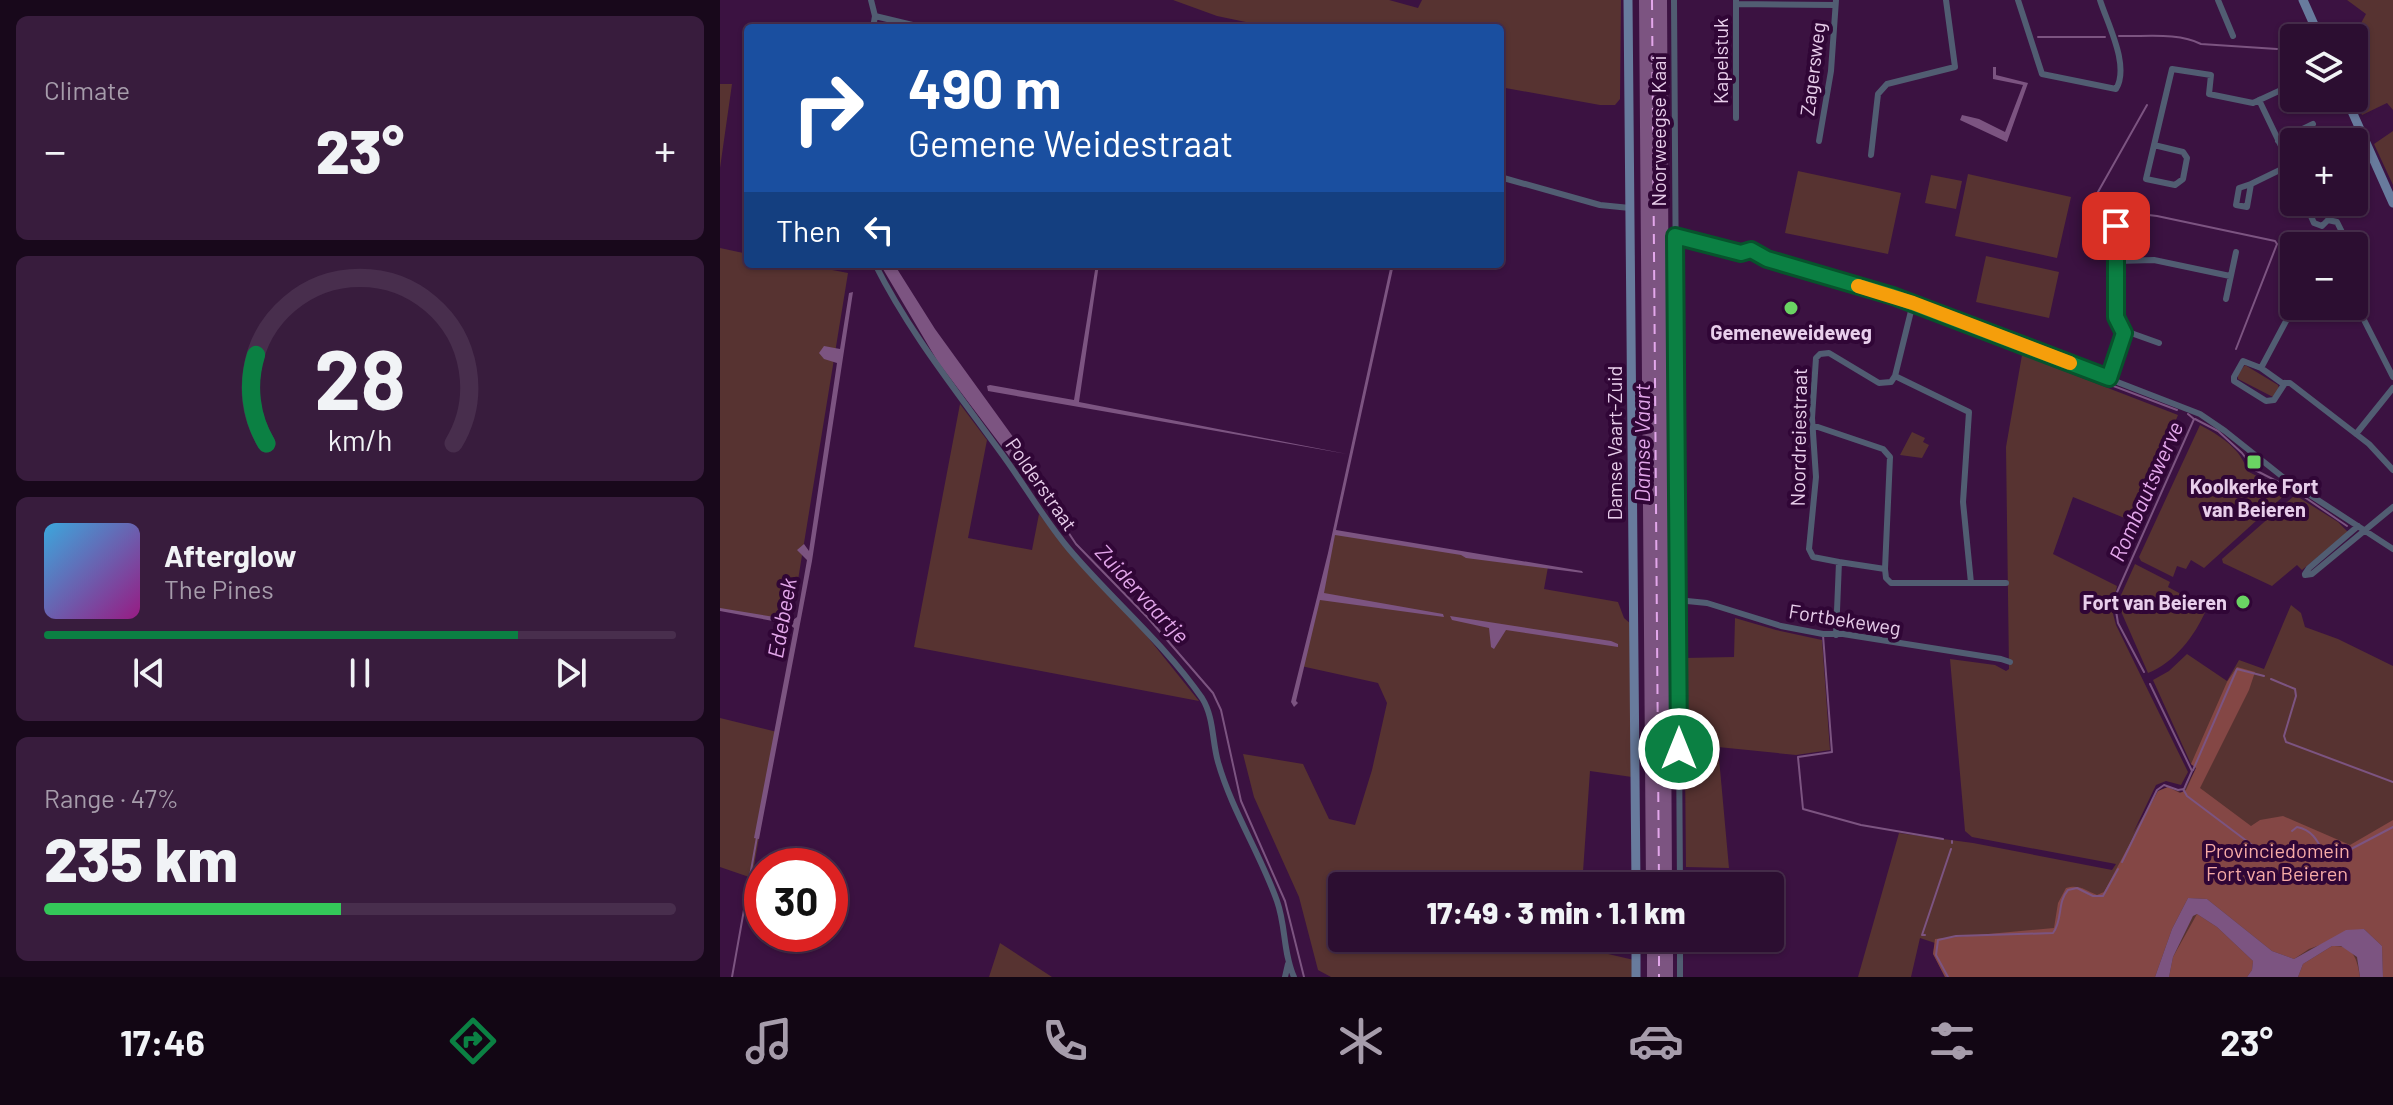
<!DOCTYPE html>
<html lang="en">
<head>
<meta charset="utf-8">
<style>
	body { margin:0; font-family:Barlow,sans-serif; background:#381c3d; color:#f1f3f6; height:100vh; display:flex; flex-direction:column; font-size:30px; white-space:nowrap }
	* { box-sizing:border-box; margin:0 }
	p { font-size:26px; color:#a69cab }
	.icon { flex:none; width:44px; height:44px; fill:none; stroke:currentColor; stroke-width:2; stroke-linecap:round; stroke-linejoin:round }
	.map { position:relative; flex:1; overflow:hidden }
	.side { display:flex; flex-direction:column; gap:16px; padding:16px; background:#18081b; width:720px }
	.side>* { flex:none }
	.guide { position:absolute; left:24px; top:24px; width:760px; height:244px; border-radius:8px; box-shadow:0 2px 6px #0004,0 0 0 2px #482e4d; background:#1a4fa0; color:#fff; overflow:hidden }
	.controls { position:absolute; left:1560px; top:24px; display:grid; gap:16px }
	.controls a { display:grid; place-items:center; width:88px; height:88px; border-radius:8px; background:#2c0e31; box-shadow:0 2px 6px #0004,0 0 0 2px #482e4d; font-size:40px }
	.speed { position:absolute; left:24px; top:848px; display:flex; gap:16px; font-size:40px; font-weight:700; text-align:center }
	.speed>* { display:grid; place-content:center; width:104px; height:104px; border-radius:50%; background:#2c0e31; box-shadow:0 2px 6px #0004,0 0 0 2px #482e4d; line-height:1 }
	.speed .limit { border:12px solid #d22; background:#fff; color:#111 }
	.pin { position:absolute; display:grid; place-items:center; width:68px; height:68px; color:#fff; margin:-34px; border-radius:16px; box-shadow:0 4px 12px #0006 }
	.me { position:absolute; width:88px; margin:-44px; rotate:0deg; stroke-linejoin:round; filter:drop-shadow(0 0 6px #0008) }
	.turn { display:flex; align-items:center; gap:28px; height:168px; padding:0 32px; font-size:36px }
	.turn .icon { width:104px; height:104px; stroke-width:2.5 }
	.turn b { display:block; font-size:56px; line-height:68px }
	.then { display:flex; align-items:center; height:76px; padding:0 32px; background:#0003; gap:16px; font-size:30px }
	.big { font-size:60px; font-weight:800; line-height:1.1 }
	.side .tile { flex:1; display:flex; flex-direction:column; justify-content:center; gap:12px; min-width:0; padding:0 28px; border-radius:12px; background:#381c3d }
	.side .dial { align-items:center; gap:0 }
	.dial svg { height:208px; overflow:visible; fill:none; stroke:#482e4d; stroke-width:7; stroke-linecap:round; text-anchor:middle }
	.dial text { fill:#f1f3f6; stroke:none }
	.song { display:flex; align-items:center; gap:24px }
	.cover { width:96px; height:96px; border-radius:12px; background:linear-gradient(135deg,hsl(200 70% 55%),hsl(310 70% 35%)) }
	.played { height:8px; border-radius:4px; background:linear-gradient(90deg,#0b8043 75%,#482e4d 75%) }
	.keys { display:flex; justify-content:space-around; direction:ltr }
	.heat { display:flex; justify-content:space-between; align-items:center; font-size:44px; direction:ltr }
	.charge { height:12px; border-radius:6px; background:linear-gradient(90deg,#34c759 47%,#482e4d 0) }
	.trip { position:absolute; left:608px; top:872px; width:456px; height:80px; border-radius:8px; background:#2c0e31; box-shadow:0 2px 6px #0004,0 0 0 2px #482e4d; font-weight:800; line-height:80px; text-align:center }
	.menu { display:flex; height:128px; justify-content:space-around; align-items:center; background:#120614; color:#a69cab }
	.menu .icon { width:56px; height:56px }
	.menu .current { color:#0b8043 }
	.menu b { font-size:36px; color:#f1f3f6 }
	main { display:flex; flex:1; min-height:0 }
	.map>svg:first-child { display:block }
</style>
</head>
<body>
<main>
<section class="side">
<div class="tile"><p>Climate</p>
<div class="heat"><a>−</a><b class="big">23°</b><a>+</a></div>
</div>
<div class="tile dial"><svg viewBox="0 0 100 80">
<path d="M14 69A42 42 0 1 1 86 69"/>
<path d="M14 69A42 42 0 0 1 10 35" stroke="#0b8043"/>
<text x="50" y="56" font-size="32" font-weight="700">28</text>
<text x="50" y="72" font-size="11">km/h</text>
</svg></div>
<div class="tile">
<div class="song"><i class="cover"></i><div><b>Afterglow</b><p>The Pines</p></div></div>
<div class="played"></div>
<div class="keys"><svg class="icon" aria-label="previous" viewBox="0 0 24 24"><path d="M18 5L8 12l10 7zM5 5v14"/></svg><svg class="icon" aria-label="pause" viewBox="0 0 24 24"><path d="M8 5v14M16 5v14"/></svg><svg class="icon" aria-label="next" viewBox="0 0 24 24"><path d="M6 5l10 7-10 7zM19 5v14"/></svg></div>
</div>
<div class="tile"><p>Range · 47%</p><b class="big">235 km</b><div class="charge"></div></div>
</section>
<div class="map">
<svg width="1673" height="977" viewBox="0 0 1673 977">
	<rect width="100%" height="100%" fill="#3b1241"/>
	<path fill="#573331" d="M453 0H669L698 8 702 0H901L900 99 895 105H880L780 87V28H555L497 16Z
		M1627 0H1673V110L1667 103 1642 115 1634 98 1633 38 1646 14Z
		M0 84H12L0 168Z
		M1673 131V185L1654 144Z
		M1078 171 1181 193 1168 254 1065 233Z
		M1248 174 1351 197 1337 258 1235 236Z
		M1211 175 1242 181 1236 209 1205 203Z
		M0 248 28 254V264H81L128 273 71 623 0 609Z
		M1266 256 1339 272 1329 318 1256 302Z
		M1302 355 1458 415 1431 481 1407 519 1353 497 1333 554 1397 586 1392 610 1396 625 1468 772 1461 785 1446 781 1436 785 1413 833 1438 791 1448 787 1463 793 1476 768 1471 764 1433 680 1449 671 1467 654 1507 681 1519 660 1544 669 1571 605 1581 613 1585 627 1618 639 1673 666V977H1225L1213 953 1215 943 1200 938 1191 977H1138L1179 833 1253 843 1392 870 1396 864 1252 837 1245 831 1230 659 1275 665 1286 671 1289 669 1286 447Z
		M1525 365 1558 385 1559 388 1553 397 1518 379V374Z
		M240 404 267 440 248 538 312 550 319 514 353 558 418 625 479 701 194 647Z
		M1480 425C1499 435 1522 449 1527 471L1568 492 1484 568 1471 560 1466 569 1457 566 1453 577 1421 561 1419 557Z
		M1192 432 1205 438 1203 442 1209 445 1202 458 1180 455Z
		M1575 495 1618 522 1628 532 1582 570 1577 565 1552 586 1503 563 1502 559Z
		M615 533 828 567 824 589 898 602 904 618 911 624 912 777 870 771 862 886H622V938H858V947L914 960V977H611L598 970 579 897 534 797 523 754 583 764 609 819 635 825 652 770 667 703 658 683 581 666Z
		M1415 564 1450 582 1448 587 1483 606 1486 610C1475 636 1454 663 1428 673L1400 609 1401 595Z
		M1015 618 1056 630 1102 640 1110 750 1076 755 998 747 1009 868 966 867 964 658 1014 657Z
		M0 718 57 732 32 878 0 867Z
		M280 943 332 977H269Z"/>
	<path fill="#844745" d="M1517 667 1535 672 1529 690 1480 788 1531 826 1540 820 1563 816 1630 845 1673 820V977H1663L1662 946 1644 929 1589 949 1574 959 1552 951 1487 899 1468 898 1452 929 1435 977H1225L1213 954 1215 939 1334 928 1338 903 1346 888C1359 884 1365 890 1377 895L1384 892 1438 791 1448 787 1460 793 1466 790 1476 768 1471 764 1507 682Z
		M1477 914 1497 927 1533 961 1532 970 1527 977H1449L1453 957Z
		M1612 946C1634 945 1637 959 1640 977H1578L1583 964Z"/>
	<path fill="#7c5481" d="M919 0H947L952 886H926Z
		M1273 67H1276V75L1308 83 1287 142 1240 120 1242 115 1259 119 1285 132 1303 85 1273 79Z
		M160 264H174L215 329 312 463 301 472 218 362Z
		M376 264H379L359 402 627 454 268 391 267 386 270 385 354 400Z
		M671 264H674L616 530 862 571 863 573 746 558 741 555 615 535 604 593 723 614 724 617 600 600 576 701 578 703 574 707 571 702 608 553Z
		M133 292 92 561 39 839 34 838 74 628 69 624 0 611V608L73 620 77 617 87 560 77 550 84 544 89 551 117 363 104 359 99 353 104 346 120 349 129 293Z
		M730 616 891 641 898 644V647L786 630 774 649 771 647 769 628 732 620Z
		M1468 898 1487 899 1552 951 1574 959 1626 930 1644 929 1662 946 1663 977H1640L1637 957 1621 946H1612L1583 964 1578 977H1527L1532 970 1533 961 1497 927 1477 914 1473 916 1453 957 1449 977H1435L1452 929Z
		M927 938H953V977H927Z"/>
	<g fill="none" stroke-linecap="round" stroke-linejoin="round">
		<path stroke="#7c5481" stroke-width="2" d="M1399 36C1424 37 1458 32 1481 44L1557 49
			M1318 37H1385
			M1427 105 1374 199 1403 212 1437 216 1555 241 1557 244 1516 349
			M979 237 1018 248
			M1096 268 1200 299
			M1210 303 1217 307
			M1225 310 1242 316
			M1247 318 1309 343
			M1306 353 1457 410
			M1475 419 1498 431 1522 453 1535 470 1570 488
			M304 466 356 544 428 618 493 693 501 710 521 801 565 901 584 977
			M1580 494 1627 526
			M1103 635 1112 752 1078 757 1083 809 1141 825 1223 839
			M1424 672 1398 623 1394 599 1474 419 1468 414
			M1551 679 1575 689 1576 696 1564 736 1566 742 1673 782
			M1473 770 1517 669 1544 676
			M1463 789 1467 796 1544 854 1556 846
			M1572 831 1577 827C1593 830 1598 842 1605 855L1614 858 1673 827
			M1232 841V843
			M1402 862 1437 790 1444 785 1458 790 1464 789 1472 771 1430 684
			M1205 935H1202L1231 849
			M12 977 37 837
			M1228 977 1216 955 1218 940 1236 936 1333 933C1343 920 1337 902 1348 890L1357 888 1373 896H1383L1398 869"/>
		<path stroke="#e3a7eb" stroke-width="2" stroke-dasharray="10 8" stroke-linecap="butt" d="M932 0 939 886
			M939 938V977"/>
		<path stroke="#515d72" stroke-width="6" d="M151 0 155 16 153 28
			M954 0 960 886
			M1016 0V118
			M1298 0 1322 74 1396 89C1410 66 1388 25 1380 0
			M1498 0 1513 36
			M1016 4 1115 5
			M155 16 205 28
			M1539 100 1574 173
			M1099 141 1111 71 1116 0
			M1558 141 1593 124
			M1434 145 1463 152 1467 158 1463 179 1455 185 1426 179 1452 69 1491 75 1489 94 1533 103 1574 84
			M1151 155 1158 94 1167 84 1235 67 1226 0
			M780 177 880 205 910 208
			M1531 184 1519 188 1516 205 1527 207 1531 184 1570 165
			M1588 202 1592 205 1590 214 1594 223 1602 226 1608 220 1617 222 1629 246
			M1592 205 1596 203 1604 206 1609 216 1608 220
			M955 236 1021 253 1031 250 1047 259 1193 303 1480 414 1505 431 1564 478 1673 549
			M1397 261 1434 260 1510 276
			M155 264C189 332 235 389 279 450 303 482 323 518 349 549 391 599 444 643 482 698 494 717 492 741 498 762 512 811 540 853 557 901 566 926 563 953 574 977
			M1506 299 1516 252
			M1628 306 1641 314 1673 377
			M1404 333H1411L1439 343
			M1541 368 1574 306
			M1175 376 1249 412 1243 502 1251 583
			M1175 376 1193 303
			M1389 378 1404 333 1396 317V226
			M1565 383 1554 400 1546 401 1514 381V377L1523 361 1541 368 1562 383H1570L1649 444 1673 470
			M1092 425 1163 449 1170 457 1165 569
			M1636 434 1673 388
			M1119 562 1165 569 1166 578 1171 583H1286
			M1585 574 1589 568 1638 526
			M1585 575 1592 574 1673 507
			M957 600 987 603 1061 626 1103 634H1123L1281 659 1290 662
			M1116 635 1119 562 1093 557 1089 549 1096 477 1092 418 1096 358 1100 354 1109 353 1159 383 1171 382 1175 376
			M960 938V977
			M565 977 568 964"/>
		<path stroke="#687b9d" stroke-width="9" d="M908 0 916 886
			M1583 0 1600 38
			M1626 98 1673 203
			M916 938V977"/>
	</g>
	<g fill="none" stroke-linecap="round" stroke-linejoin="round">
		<g stroke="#07532c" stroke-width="20">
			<path id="route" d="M959 749 955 236 1021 253 1031 250 1047 259 1173 296 1389 378 1404 333 1396 317V226"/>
		</g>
		<use href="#route" stroke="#0b8043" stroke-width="14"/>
		<path stroke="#f59e0b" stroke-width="14" d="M1138 286 1193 303 1350 363"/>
	</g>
	<g fill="#6ad363" stroke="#300636" stroke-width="3">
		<circle cx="1071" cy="308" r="8"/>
		<rect x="1526" y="454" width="16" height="16" rx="4"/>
		<circle cx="1523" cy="602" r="8"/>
	</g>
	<g text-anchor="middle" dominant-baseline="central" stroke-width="8" stroke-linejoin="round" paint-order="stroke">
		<g font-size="20" fill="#e8ceeb" stroke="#300636">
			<text transform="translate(1000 61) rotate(-90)">Kapelstuk</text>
			<text transform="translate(1092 69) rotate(-83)">Zagersweg</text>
			<text transform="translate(938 131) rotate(-90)">Noorweegse Kaai</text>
			<text transform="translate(1078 437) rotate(-89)">Noordreiestraat</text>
			<text transform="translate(894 443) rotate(-90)">Damse Vaart-Zuid</text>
			<text transform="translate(322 484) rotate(55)">Polderstraat</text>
			<text transform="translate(1125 619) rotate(9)">Fortbekeweg</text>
		</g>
		<g font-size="20" font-weight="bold" fill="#e8ceeb" stroke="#300636">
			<text x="1071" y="332">Gemeneweideweg</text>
			<text x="1534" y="486">Koolkerke Fort<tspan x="1534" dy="23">van Beieren</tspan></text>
			<text x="1507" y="602" text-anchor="end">Fort van Beieren</text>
		</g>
		<g font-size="20" fill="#f7aba7" stroke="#300636">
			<text x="1557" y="850">Provinciedomein<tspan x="1557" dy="23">Fort van Beieren</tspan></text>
		</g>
		<g font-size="22" font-style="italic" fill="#e3a7eb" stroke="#300636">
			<text transform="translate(921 443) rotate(-90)">Damse Vaart</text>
			<text transform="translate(1425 491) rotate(-66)">Rombautswerve</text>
			<text transform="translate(423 593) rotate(47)">Zuidervaartje</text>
			<text transform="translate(61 618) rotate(-80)">Edebeek</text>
		</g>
	</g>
</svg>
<div class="controls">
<a><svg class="icon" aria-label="layers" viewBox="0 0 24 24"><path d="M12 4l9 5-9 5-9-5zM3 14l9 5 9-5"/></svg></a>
<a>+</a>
<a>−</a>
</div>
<div class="speed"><div class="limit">30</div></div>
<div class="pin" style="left:1396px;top:226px;background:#d93025"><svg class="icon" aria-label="arrive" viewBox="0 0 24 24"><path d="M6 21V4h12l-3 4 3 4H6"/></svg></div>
<svg class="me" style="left:959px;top:749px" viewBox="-20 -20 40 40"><circle r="17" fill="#0b8043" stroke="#fff" stroke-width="3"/><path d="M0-11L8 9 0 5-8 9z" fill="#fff"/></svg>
<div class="trip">17:49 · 3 min · 1.1 km</div>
<div class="guide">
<div class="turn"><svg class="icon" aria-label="right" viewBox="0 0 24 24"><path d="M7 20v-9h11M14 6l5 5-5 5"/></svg><div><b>490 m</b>Gemene Weidestraat</div></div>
<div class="then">Then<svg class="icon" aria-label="left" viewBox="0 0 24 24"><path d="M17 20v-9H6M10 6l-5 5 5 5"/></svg></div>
</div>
</div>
</main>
<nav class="menu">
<b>17:46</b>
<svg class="icon current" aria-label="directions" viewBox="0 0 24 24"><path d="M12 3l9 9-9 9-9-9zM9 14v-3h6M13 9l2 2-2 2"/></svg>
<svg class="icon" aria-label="music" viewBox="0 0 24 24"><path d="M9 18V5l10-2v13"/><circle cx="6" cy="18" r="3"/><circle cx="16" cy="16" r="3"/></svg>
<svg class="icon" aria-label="phone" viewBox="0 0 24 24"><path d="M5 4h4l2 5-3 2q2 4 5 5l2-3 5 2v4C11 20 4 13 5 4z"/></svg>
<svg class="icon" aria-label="climate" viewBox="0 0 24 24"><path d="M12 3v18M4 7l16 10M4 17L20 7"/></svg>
<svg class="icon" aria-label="car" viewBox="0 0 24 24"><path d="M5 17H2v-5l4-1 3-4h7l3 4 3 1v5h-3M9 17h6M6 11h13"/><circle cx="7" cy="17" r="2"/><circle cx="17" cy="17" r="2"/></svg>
<svg class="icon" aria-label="filters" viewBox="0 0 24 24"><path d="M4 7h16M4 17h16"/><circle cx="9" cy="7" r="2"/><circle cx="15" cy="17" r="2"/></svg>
<b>23°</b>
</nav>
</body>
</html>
